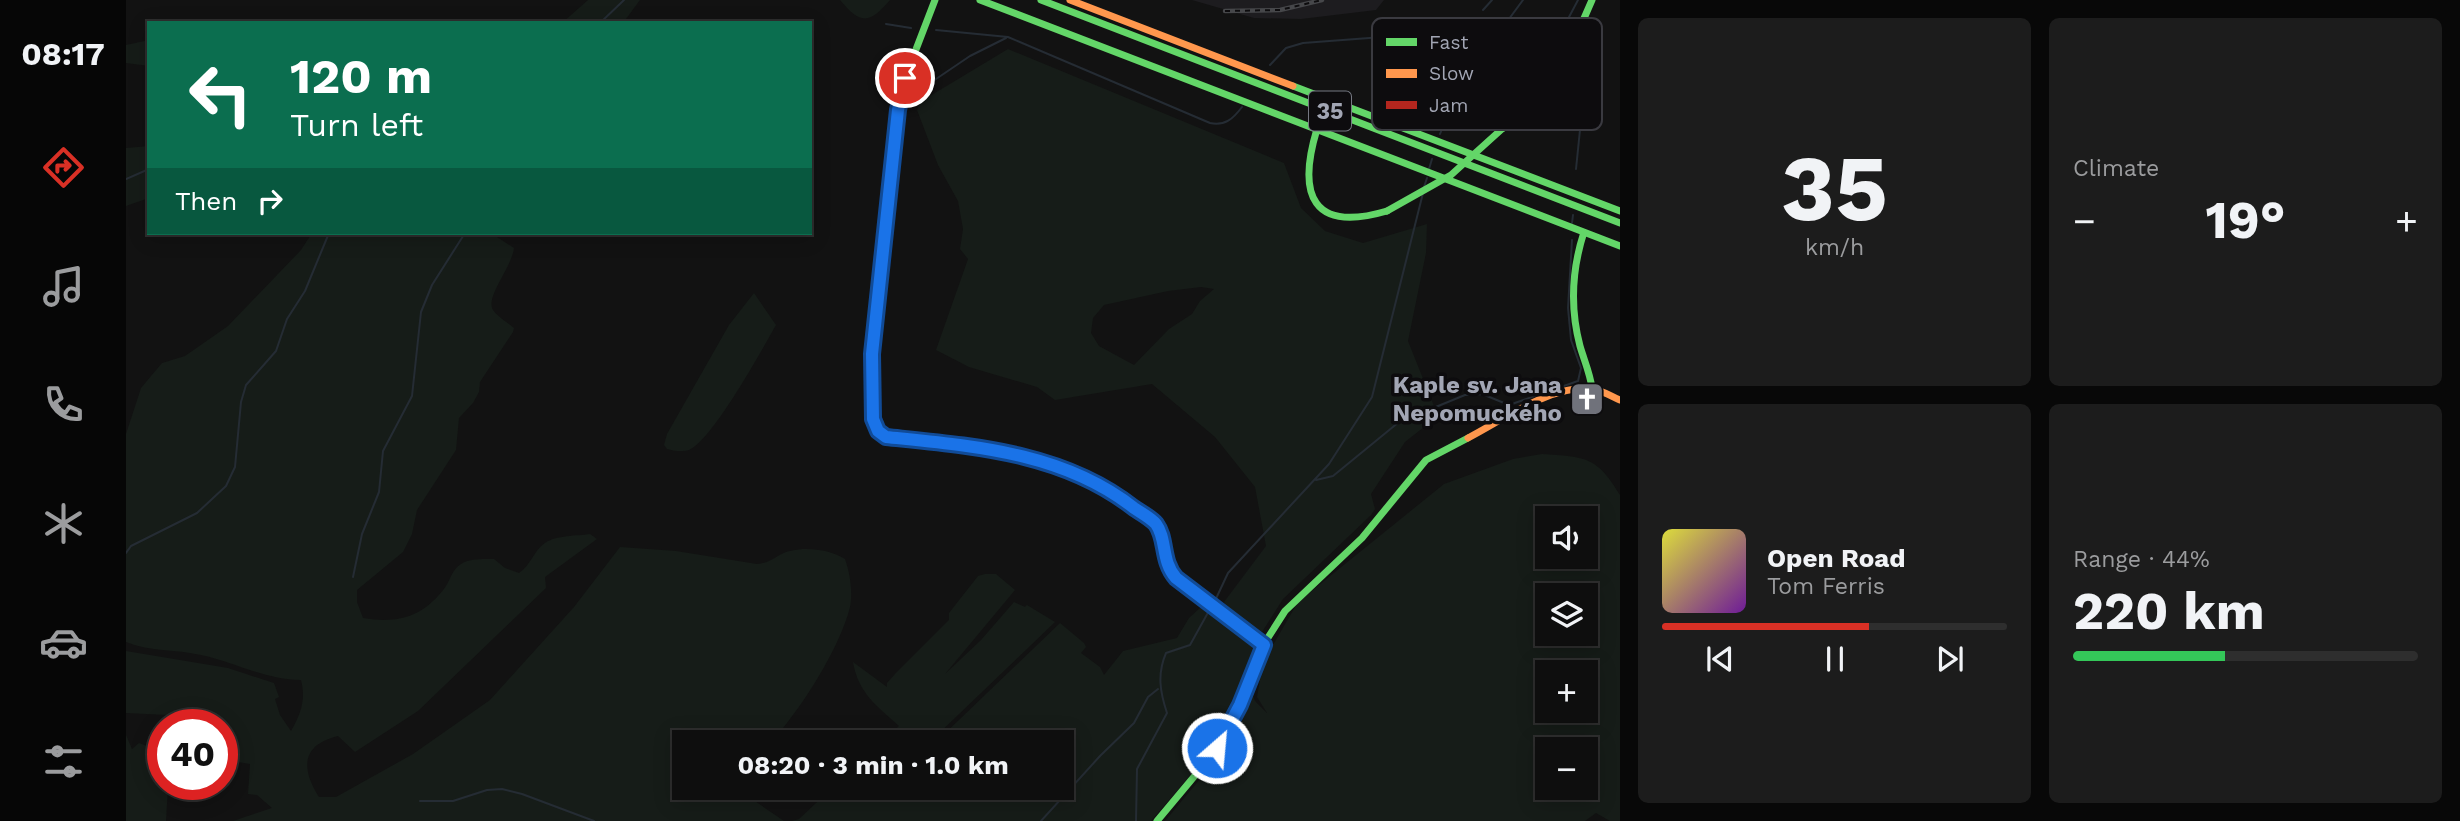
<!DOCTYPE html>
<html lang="en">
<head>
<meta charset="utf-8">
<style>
	body { margin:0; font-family:"Work Sans",sans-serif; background:#1c1c1c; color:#f1f3f6; height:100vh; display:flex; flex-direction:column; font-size:26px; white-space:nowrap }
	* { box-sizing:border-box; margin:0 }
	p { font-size:23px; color:#9b9c9e }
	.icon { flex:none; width:38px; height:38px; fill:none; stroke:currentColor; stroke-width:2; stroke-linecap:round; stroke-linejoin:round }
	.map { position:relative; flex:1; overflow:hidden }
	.drawer { display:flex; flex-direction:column; gap:18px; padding:18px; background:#080808; width:840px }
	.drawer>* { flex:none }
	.top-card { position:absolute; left:21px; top:21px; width:665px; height:214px; border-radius:0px; box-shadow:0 4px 18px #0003,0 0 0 2px #2e2e2e; background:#0b6e4f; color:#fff; overflow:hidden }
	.buttons { position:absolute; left:1409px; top:506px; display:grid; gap:14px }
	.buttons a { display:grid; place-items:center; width:63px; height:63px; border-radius:0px; background:#0e0e0e; box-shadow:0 4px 18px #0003,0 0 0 2px #2e2e2e; font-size:35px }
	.speed { position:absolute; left:21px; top:709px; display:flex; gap:14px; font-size:35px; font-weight:700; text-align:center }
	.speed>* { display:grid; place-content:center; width:91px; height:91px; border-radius:50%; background:#0e0e0e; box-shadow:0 4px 18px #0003,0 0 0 2px #2e2e2e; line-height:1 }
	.speed .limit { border:10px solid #d22; background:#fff; color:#111 }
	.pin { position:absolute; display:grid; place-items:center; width:60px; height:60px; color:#fff; margin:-30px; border:4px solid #fff; border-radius:50%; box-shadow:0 2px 7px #0007 }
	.me { position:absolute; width:77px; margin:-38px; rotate:27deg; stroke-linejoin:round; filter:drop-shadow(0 0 5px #0008) }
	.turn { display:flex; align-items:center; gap:24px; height:147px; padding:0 28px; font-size:32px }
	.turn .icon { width:91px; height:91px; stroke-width:2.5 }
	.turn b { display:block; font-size:49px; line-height:60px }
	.then { display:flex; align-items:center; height:66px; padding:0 28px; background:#0003; gap:14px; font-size:26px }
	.big { font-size:52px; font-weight:700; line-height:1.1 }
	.drawer .tile { flex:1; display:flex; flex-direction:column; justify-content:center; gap:10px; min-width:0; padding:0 24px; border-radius:10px; background:#1c1c1c }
	.drawer .dial { align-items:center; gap:0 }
	.dial b { font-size:91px; line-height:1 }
	.song { display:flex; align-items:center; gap:21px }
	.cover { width:84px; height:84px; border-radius:10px; background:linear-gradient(135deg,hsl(60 70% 55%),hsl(280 70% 35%)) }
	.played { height:7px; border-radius:4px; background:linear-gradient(90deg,#d93025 60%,#2e2e2e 60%) }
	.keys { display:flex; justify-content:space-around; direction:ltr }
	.heat { display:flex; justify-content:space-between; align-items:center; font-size:38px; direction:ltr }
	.charge { height:10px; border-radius:5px; background:linear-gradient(90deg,#34c759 44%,#2e2e2e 0) }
	.drawer .tiles { flex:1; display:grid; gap:18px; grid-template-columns:repeat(2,1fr) }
	.trip { position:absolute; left:546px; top:730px; width:402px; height:70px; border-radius:0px; background:#0e0e0e; box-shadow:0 4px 18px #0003,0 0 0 2px #2e2e2e; font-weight:700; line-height:70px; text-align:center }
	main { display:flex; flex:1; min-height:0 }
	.tab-bar { display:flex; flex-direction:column; width:126px; justify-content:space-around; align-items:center; background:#060606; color:#9b9c9e }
	.tab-bar .icon { width:49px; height:49px }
	.tab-bar .selected { color:#d93025 }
	.tab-bar b { font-size:32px; color:#f1f3f6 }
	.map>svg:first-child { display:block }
</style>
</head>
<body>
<main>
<nav class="tab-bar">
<b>08:17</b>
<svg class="icon selected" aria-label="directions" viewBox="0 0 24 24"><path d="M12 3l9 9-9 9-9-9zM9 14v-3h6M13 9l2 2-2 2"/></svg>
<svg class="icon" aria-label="music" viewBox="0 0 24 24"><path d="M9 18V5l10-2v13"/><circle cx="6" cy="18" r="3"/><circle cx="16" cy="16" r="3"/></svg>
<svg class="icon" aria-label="phone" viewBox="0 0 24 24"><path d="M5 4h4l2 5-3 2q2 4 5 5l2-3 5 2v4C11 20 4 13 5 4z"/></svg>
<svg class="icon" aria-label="climate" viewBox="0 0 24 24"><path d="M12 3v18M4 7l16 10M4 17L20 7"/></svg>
<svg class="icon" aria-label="car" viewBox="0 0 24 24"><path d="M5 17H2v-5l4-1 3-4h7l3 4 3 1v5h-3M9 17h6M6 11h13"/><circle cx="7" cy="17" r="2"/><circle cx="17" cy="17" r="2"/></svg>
<svg class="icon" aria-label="filters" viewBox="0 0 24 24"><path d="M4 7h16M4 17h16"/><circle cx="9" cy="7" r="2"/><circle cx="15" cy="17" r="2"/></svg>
</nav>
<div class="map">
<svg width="1494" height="821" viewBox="0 0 1494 821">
	<rect width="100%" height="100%" fill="#121212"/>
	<path fill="#1d1c1f" d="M1066 0H1258L1250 10 1175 19 1128 18Z"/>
	<path fill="#161c18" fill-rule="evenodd" d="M462 0H514L497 23H436Z
		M714 0H764C743 25 734 24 714 0Z
		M23 40V66L0 63V45Z
		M882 49 1158 163 1175 208 1199 231 1237 243 1301 224 1300 253 1282 341 1312 416 1279 442 1245 494 1249 509 1245 515 1157 599 1136 632 1102 610 1098 602 1140 546 1129 487 1089 437 1026 384 929 400 911 387 843 367 810 350 842 259 834 249 837 229 832 201 812 165 791 110 794 102ZM1075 287 1088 289 1074 301 1066 314 1043 329 1008 365 973 346 965 333 967 318 978 305 1042 291Z
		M23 146V198L0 206V148Z
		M186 233H365L388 248C386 267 359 297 367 310 371 316 382 323 388 328L387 332 354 382 353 392 347 403 333 418 330 450 291 510 286 534 277 552 231 590V602L237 618C272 624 298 617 320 586 325 578 326 570 335 564 344 558 358 559 368 559L379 568 393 573C405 565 408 550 419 543 430 535 451 536 464 534L471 539 419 577 420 588 292 711 229 752 212 736C175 745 175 769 193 797H210L287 754 364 700 448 607 494 547 550 551 631 564C641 563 643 561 652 556 670 545 701 548 719 559 724 573 727 592 724 607 714 648 674 711 645 742H558V788H610L658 821H107L146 808 131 795 122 794 124 764 112 762 101 731 93 721 79 718 77 711 62 709 61 716 0 713V651L102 668 148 683 153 697 149 699 154 715 165 731C175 714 180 699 175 680 140 680 108 662 75 655 49 649 25 652 0 642V434L15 388 36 363 59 356 102 326 175 250Z
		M628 293 650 325C636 350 586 441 563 450 557 452 547 451 541 449L538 445 541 434 603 325Z
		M1416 454C1459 457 1471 456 1494 495V821H1484L1470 813 1459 821H1039L1090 760 1126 693 1129 701 1141 713 1131 697 1137 662 1172 602 1318 484 1387 459ZM1421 518H1460V556H1421ZM1421 595H1460V634H1421ZM1421 672H1460V710H1421ZM1421 749H1460V788H1421Z
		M859 574H870L889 590 819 674 855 640 888 602 899 607 901 605 929 622 807 739 810 742 934 623 958 643 960 647 955 653 974 667 978 675 997 651 1051 638 1063 618 1075 607C1083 608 1118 636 1127 643 1133 664 1095 735 1081 753 1064 777 1044 799 1025 821H666L673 819 706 788H936V742H757L773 726C751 706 732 693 727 662L761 687V683L769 674 823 620V613L852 576Z
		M0 735 6 749 13 743 29 749 37 772V784L42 787 40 821H0Z"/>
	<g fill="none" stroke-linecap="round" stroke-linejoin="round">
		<path stroke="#252c34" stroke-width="2" d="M1357 10 1366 0
			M474 23 498 0
			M760 24 785 28
			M810 30 882 37 1084 123C1099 126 1107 119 1116 107
			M1444 31 1442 19 1452 0
			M1454 48 1457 56
			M1144 65 1160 48 1177 43 1336 31 1344 27
			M779 100 844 56 880 38
			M1314 134 1333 87 1397 0
			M1303 169 1306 159
			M1450 169 1460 71
			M0 179 23 169
			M1298 187 1301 178
			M1446 223 1447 215
			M1190 480 1207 476 1273 422 1339 395 1356 394 1383 405 1452 381 1455 368 1445 340 1442 308 1446 240
			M0 553 5 546 71 513 100 486 109 467 115 402 120 385 150 351 161 319 179 291 203 233
			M227 577 236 534 253 492 257 451 286 396 295 312 306 285 339 233
			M1087 605 1102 573 1203 464 1246 397 1297 193
			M294 801H327L361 790 376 789 396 794 468 821
			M915 821 974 756 1008 723 1022 697 1032 689
			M1010 821 1011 769 1041 713C1034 692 1031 674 1040 653L1064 645 1084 609"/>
		<path stroke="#63d668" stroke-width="7" d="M809 0 779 78 772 110 746 354 747 419 752 431 760 437 886 454
			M854 0 1494 246
			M915 0 1494 223
			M1167 86 1494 211
			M1377 128 1449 39 1466 0
			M1191 129C1171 195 1186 233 1261 211
			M1458 232C1446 269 1444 308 1454 346 1458 360 1464 373 1466 388
			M1031 821 1092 748 1114 705 1138 644 1159 611 1236 538 1300 460 1342 438"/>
		<path stroke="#ff974d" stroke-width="7" d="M944 0 1167 86
			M1342 438C1377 420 1421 387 1463 388 1473 389 1485 396 1494 400"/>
		<path stroke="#b3261e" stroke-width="7" d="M886 454C931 464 970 481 1008 507 1015 512 1024 516 1029 523 1042 539 1038 561 1050 578L1138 644"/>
		<g stroke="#46474a" stroke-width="4.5">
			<path id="rail" d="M1099 11 1154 10 1196 0"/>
		</g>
		<use href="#rail" stroke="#0d0c0e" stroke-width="2" stroke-dasharray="5" stroke-linecap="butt"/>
		<path stroke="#63d668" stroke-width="7" d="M1261 211 1325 175 1377 128"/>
	</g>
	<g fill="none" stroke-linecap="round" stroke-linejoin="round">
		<g stroke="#114b97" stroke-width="18">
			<path id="route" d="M779 78 772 110 746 354 747 419 752 431 760 437C847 446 937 452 1008 508 1014 512 1025 518 1030 524 1041 539 1035 561 1050 578L1138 645 1114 705 1091 748"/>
		</g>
		<use href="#route" stroke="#1a73e8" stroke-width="12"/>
	</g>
	<defs>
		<g id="church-square" transform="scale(1.75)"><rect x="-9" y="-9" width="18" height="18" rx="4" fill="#70727b" stroke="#0d0c0e"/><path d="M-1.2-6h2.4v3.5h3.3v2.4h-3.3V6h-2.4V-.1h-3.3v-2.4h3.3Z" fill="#fff"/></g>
	</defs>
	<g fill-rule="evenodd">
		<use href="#church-square" x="1461" y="399"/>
	</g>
	<g text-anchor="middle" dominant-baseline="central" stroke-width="7" stroke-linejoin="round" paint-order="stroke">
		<rect fill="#0d0c0e" stroke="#757882" stroke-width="2" x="1183" y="91.5" width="42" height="39" rx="5"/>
		<g font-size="23" font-weight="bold" fill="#a2a6b4">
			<text x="1204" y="111">35</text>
		</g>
		<g font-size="24" font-weight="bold" fill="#a2a6b4" stroke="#0d0c0e" text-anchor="end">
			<text x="1436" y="385">Kaple sv. Jana<tspan x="1436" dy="28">Nepomuckého</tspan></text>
		</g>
	</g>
	<rect x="1246" y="18" width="230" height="112" rx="10" fill="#0d0c0e" stroke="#3a3a40" stroke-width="2"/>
	<rect x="1260" y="38" width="31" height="8" fill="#63d668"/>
	<rect x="1260" y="69" width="31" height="9" fill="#ff974d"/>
	<rect x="1260" y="101" width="31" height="8" fill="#b3261e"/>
	<g font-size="19" fill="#a2a6b4">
		<text x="1303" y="49">Fast</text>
		<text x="1303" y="80">Slow</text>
		<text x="1303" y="112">Jam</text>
	</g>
</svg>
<div class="buttons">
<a><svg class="icon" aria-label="sound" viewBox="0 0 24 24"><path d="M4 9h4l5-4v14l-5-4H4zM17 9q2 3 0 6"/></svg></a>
<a><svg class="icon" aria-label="layers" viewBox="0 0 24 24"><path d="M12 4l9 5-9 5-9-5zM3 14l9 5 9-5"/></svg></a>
<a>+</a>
<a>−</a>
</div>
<div class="speed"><div class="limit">40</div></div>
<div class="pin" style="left:779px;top:78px;background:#d93025"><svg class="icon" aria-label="arrive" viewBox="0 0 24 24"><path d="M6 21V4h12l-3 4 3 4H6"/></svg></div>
<svg class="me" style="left:1091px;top:748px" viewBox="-20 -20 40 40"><circle r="17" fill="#1a73e8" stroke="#fff" stroke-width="3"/><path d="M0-11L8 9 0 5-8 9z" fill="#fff"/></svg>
<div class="trip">08:20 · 3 min · 1.0 km</div>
<div class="top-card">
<div class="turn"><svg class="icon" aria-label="left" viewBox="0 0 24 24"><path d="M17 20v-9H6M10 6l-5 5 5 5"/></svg><div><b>120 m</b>Turn left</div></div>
<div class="then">Then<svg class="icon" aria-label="right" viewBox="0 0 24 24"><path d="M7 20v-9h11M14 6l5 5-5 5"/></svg></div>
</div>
</div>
<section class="drawer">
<div class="tiles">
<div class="tile dial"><b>35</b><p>km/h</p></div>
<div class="tile"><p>Climate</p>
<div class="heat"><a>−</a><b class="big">19°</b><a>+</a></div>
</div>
<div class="tile">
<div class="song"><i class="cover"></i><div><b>Open Road</b><p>Tom Ferris</p></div></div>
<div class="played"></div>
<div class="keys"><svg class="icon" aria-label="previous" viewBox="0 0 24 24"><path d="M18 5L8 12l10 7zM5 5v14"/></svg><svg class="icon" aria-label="pause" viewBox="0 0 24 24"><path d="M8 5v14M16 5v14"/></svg><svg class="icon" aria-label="next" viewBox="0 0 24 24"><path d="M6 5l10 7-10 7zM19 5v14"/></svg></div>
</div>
<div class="tile"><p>Range · 44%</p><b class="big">220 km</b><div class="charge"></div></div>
</div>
</section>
</main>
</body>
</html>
